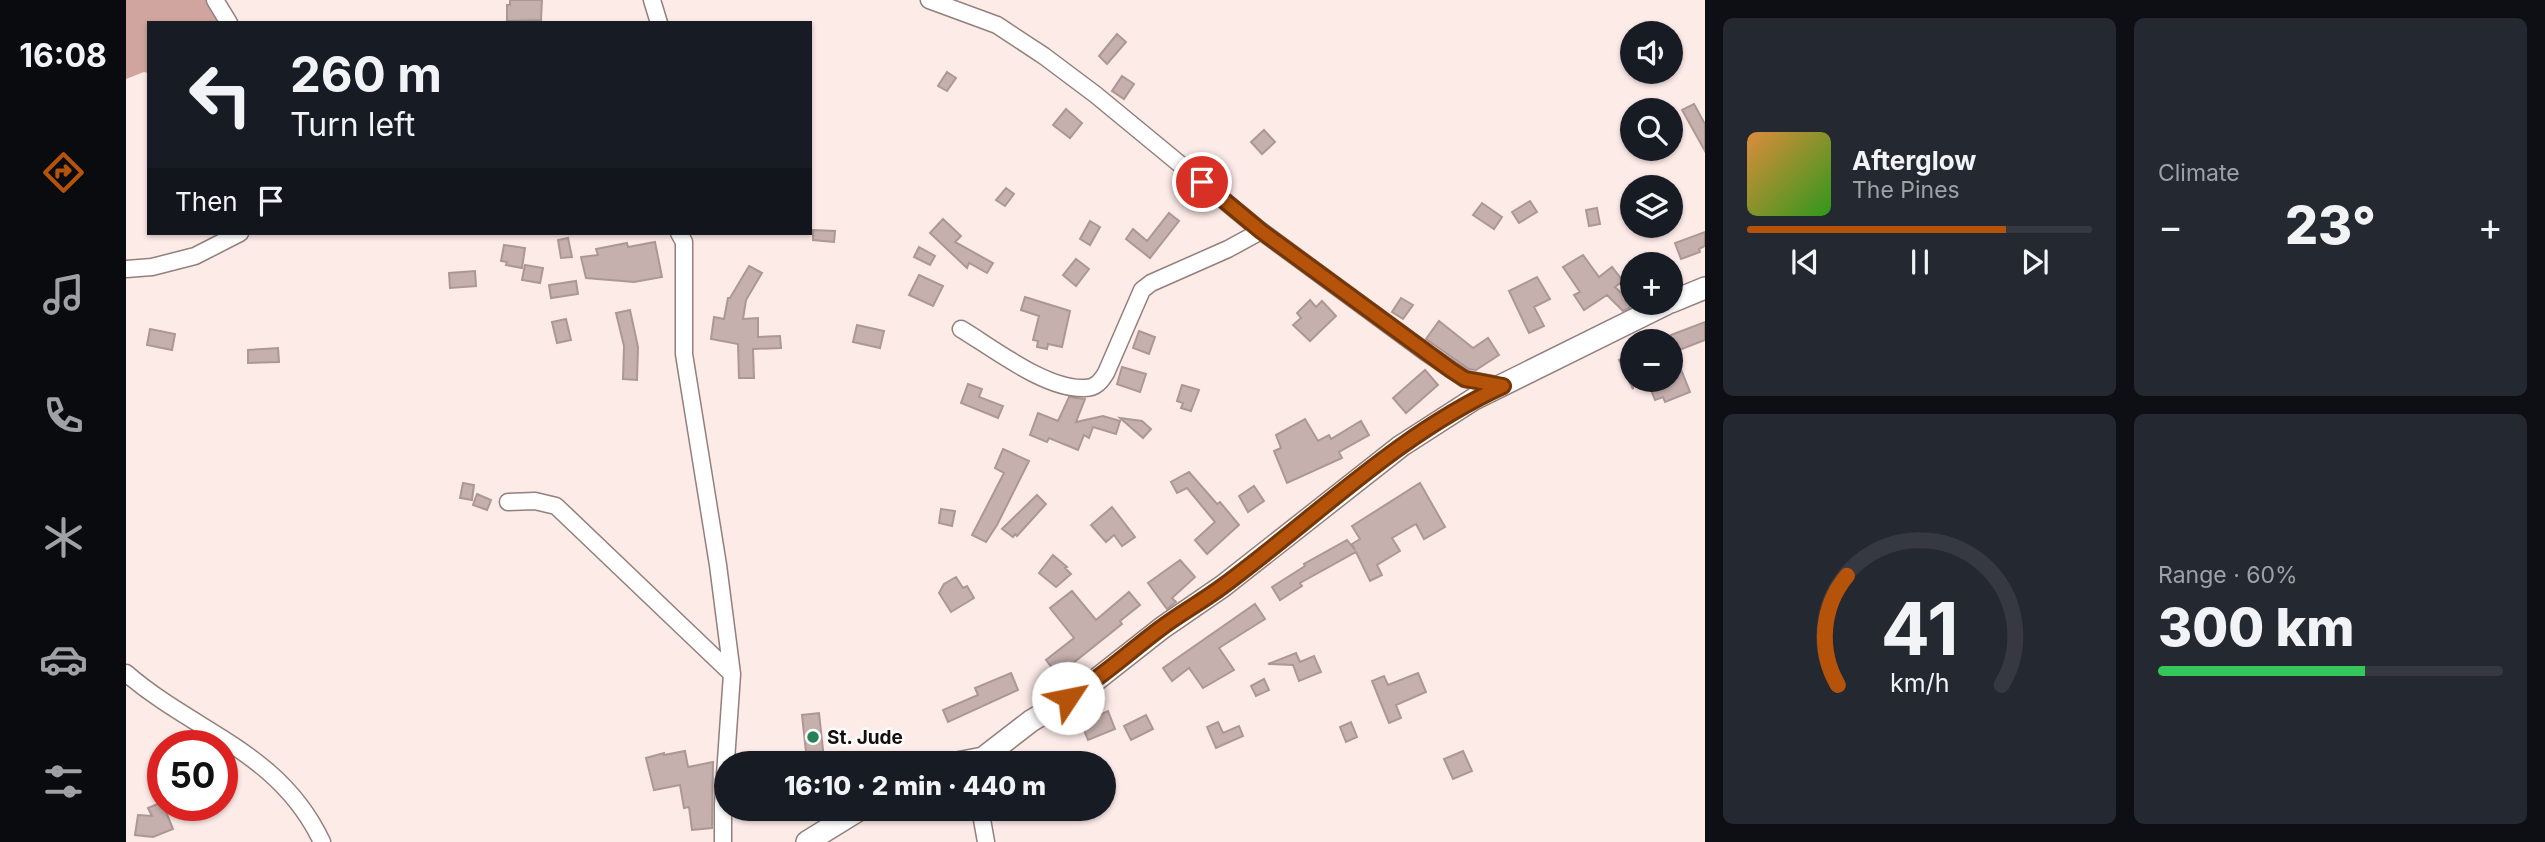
<!DOCTYPE html>
<html lang="en">
<head>
<meta charset="utf-8">
<style>
	body { margin:0; font-family:Inter,sans-serif; background:#242831; color:#f1f3f6; height:100vh; display:flex; flex-direction:column; font-size:26px; white-space:nowrap }
	* { box-sizing:border-box; margin:0 }
	p { font-size:23px; color:#9ea1a6 }
	.icon { flex:none; width:38px; height:38px; fill:none; stroke:currentColor; stroke-width:2; stroke-linecap:round; stroke-linejoin:round }
	.map { position:relative; flex:1; overflow:hidden }
	.drawer { display:flex; flex-direction:column; gap:18px; padding:18px; background:#0d0f14; width:840px }
	.drawer>* { flex:none }
	.top-card { position:absolute; left:21px; top:21px; width:665px; height:214px; border-radius:0px; box-shadow:0 2px 5px #0004; background:#171b24; color:#f1f3f6; overflow:hidden }
	.fabs { position:absolute; left:1494px; top:21px; display:grid; gap:14px }
	.fabs a { display:grid; place-items:center; width:63px; height:63px; border-radius:50%; background:#171b24; box-shadow:0 2px 5px #0004; font-size:35px }
	.speed { position:absolute; left:21px; top:730px; display:flex; gap:14px; font-size:35px; font-weight:700; text-align:center }
	.speed>* { display:grid; place-content:center; width:91px; height:91px; border-radius:50%; background:#171b24; box-shadow:0 2px 5px #0004; line-height:1 }
	.speed .limit { border:10px solid #d22; background:#fff; color:#111 }
	.pin { position:absolute; display:grid; place-items:center; width:60px; height:60px; color:#fff; margin:-30px; border:4px solid #fff; border-radius:50%; box-shadow:0 2px 7px #0007 }
	.me { position:absolute; width:77px; margin:-38px; rotate:56deg; stroke-linejoin:round; filter:drop-shadow(0 0 5px #0008) }
	.turn { display:flex; align-items:center; gap:24px; height:147px; padding:0 28px; font-size:32px }
	.turn .icon { width:91px; height:91px; stroke-width:2.5 }
	.turn b { display:block; font-size:49px; line-height:60px }
	.then { display:flex; align-items:center; height:66px; padding:0 28px; background:#0003; gap:14px; font-size:26px }
	.big { font-size:52px; font-weight:800; line-height:1.1 }
	.drawer .widget { flex:1; display:flex; flex-direction:column; justify-content:center; gap:10px; min-width:0; padding:0 24px; border-radius:10px; background:#242831 }
	.drawer .dial { align-items:center; gap:0 }
	.dial svg { height:182px; overflow:visible; fill:none; stroke:#363941; stroke-width:7; stroke-linecap:round; text-anchor:middle }
	.dial text { fill:#f1f3f6; stroke:none }
	.song { display:flex; align-items:center; gap:21px }
	.cover { width:84px; height:84px; border-radius:10px; background:linear-gradient(135deg,hsl(30 70% 55%),hsl(110 70% 35%)) }
	.played { height:7px; border-radius:4px; background:linear-gradient(90deg,#b45309 75%,#363941 75%) }
	.keys { display:flex; justify-content:space-around; direction:ltr }
	.heat { display:flex; justify-content:space-between; align-items:center; font-size:38px; direction:ltr }
	.charge { height:10px; border-radius:5px; background:linear-gradient(90deg,#34c759 60%,#363941 0) }
	.drawer .tiles { flex:1; display:grid; gap:18px; grid-template-columns:repeat(2,1fr) }
	.trip { position:absolute; left:588px; top:751px; width:402px; height:70px; border-radius:35px; background:#171b24; box-shadow:0 2px 5px #0004; font-weight:800; line-height:70px; text-align:center }
	main { display:flex; flex:1; min-height:0 }
	.tabs { display:flex; flex-direction:column; width:126px; justify-content:space-around; align-items:center; background:#090b0e; color:#9ea1a6 }
	.tabs .icon { width:49px; height:49px }
	.tabs .current { color:#b45309 }
	.tabs b { font-size:32px; color:#f1f3f6 }
	.map>svg:first-child { display:block }
</style>
</head>
<body>
<main>
<nav class="tabs">
<b>16:08</b>
<svg class="icon current" aria-label="directions" viewBox="0 0 24 24"><path d="M12 3l9 9-9 9-9-9zM9 14v-3h6M13 9l2 2-2 2"/></svg>
<svg class="icon" aria-label="music" viewBox="0 0 24 24"><path d="M9 18V5l10-2v13"/><circle cx="6" cy="18" r="3"/><circle cx="16" cy="16" r="3"/></svg>
<svg class="icon" aria-label="phone" viewBox="0 0 24 24"><path d="M5 4h4l2 5-3 2q2 4 5 5l2-3 5 2v4C11 20 4 13 5 4z"/></svg>
<svg class="icon" aria-label="climate" viewBox="0 0 24 24"><path d="M12 3v18M4 7l16 10M4 17L20 7"/></svg>
<svg class="icon" aria-label="car" viewBox="0 0 24 24"><path d="M5 17H2v-5l4-1 3-4h7l3 4 3 1v5h-3M9 17h6M6 11h13"/><circle cx="7" cy="17" r="2"/><circle cx="17" cy="17" r="2"/></svg>
<svg class="icon" aria-label="filters" viewBox="0 0 24 24"><path d="M4 7h16M4 17h16"/><circle cx="9" cy="7" r="2"/><circle cx="15" cy="17" r="2"/></svg>
</nav>
<div class="map">
<svg width="1579" height="842" viewBox="0 0 1579 842">
	<rect width="100%" height="100%" fill="#fdebe8"/>
	<path fill="#d0a59f" d="M0 0H82L95 23H23V73L18 72 0 79Z"/>
	<path fill="#c6b0ad" stroke="#ac9794" stroke-width="2" d="M384 0H416L415 20 381 21V5H384Z
		M991 34 1000 42 981 64 973 56Z
		M821 72 830 78 821 91 812 86Z
		M996 76 1008 84 998 99 986 91Z
		M1568 104 1579 124V151L1556 110Z
		M940 109 956 123 944 138 927 125Z
		M1138 130 1149 142 1136 154 1125 142Z
		M880 188 888 194 879 206 870 200Z
		M1404 201 1411 212 1393 223 1386 212Z
		M1356 203 1376 217 1368 229 1347 215Z
		M1471 208 1474 224 1463 226 1460 210Z
		M1043 213 1053 221 1024 258 1000 239 1007 229 1021 241Z
		M817 219 835 236 829 242 867 263 861 273 843 263 841 268 804 233Z
		M964 221 974 227 964 245 954 239Z
		M687 230 709 231 708 242 687 240Z
		M1579 232V246L1573 249 1574 252 1555 259 1549 243Z
		M442 238 446 257 435 258 432 240Z
		M529 242 536 277 508 282 460 278 455 257 472 255 470 249 501 243 502 247Z
		M378 245 399 248 396 268 380 265 381 262 375 261Z
		M793 247 809 256 804 265 788 257Z
		M1457 255 1473 277 1486 267 1497 281 1489 287 1507 304 1503 308 1497 311 1481 295 1458 310 1448 295 1454 292 1437 267Z
		M950 259 963 269 950 286 937 275Z
		M399 265 417 268 414 283 396 280Z
		M623 266 636 273 620 300 617 319 632 318V337L654 336 655 348 627 349 628 378H613L612 344 585 339 588 317 598 319 602 298H604Z
		M349 271 350 286 324 288 323 273Z
		M793 275 817 286 807 306 783 295Z
		M1411 277 1424 299 1408 307 1418 326 1403 333 1383 291Z
		M450 281 452 294 425 298 423 285Z
		M899 297 944 311 936 347 922 344 921 349 911 347 912 341 907 340 913 316 895 310Z
		M1275 298 1287 305 1277 319 1266 312Z
		M1184 300 1190 307 1196 301 1210 316 1184 341 1167 325 1175 318 1171 313Z
		M504 310 512 347 511 380 497 379 498 346 490 313Z
		M440 319 445 340 431 343 426 322Z
		M1313 321 1347 348 1362 338 1373 355 1350 370 1343 369 1300 339Z
		M1579 322V340L1548 352 1564 392 1539 402 1537 397 1529 400 1521 380H1545V335Z
		M731 325 758 331 754 348 727 342Z
		M24 329 49 334 46 350 21 345Z
		M1013 331 1029 337 1023 354 1007 348Z
		M152 348 153 362 122 363V350Z
		M1507 353V389L1493 360Z
		M996 367 1020 374 1014 392 991 384Z
		M1299 370 1312 385 1280 413 1267 398Z
		M842 384 856 389 853 397 877 406 872 418 835 403Z
		M1056 385 1073 390 1065 411 1055 408 1057 403 1051 401Z
		M943 397 959 399 950 422 977 416 994 421 990 434 967 427 963 438 958 435 952 450 923 438 921 442 904 435 912 413 932 421Z
		M994 418 1016 421 1025 429 1017 438Z
		M1179 419 1192 441 1203 435 1205 439 1235 421 1243 435 1213 452 1216 458 1161 483 1148 451 1155 448 1150 435Z
		M877 449 903 461 871 525 860 542 846 535 878 473 869 468Z
		M1063 472 1091 504 1094 502 1113 525 1081 554 1069 540 1089 522 1061 488 1051 493 1045 482Z
		M337 483 348 485 346 500 334 498Z
		M1294 483 1319 527 1298 539 1290 524 1266 538 1274 551 1251 565 1256 575 1244 581 1230 552 1174 583 1176 586 1154 600 1146 587 1179 566 1178 564 1221 540 1229 550 1226 544 1234 539 1226 526Z
		M1128 486 1138 501 1122 512 1113 496Z
		M351 494 365 500 361 510 347 505Z
		M911 495 920 504 891 536 889 534 887 537 876 529Z
		M986 507 1009 537 996 546 988 535 980 542 965 525Z
		M815 509 829 511 826 526 813 523Z
		M927 555 941 567 939 568 945 574 930 587 913 573Z
		M1054 560 1069 577 1046 598 1050 602 1041 609 1022 583Z
		M830 577 837 588 841 586 848 598 825 612 813 593 818 584Z
		M946 591 970 620 1003 592 1014 605 994 621 996 624 932 675 920 660 948 638 924 608Z
		M1129 604 1139 619 1093 648 1108 670 1077 688 1063 668 1046 681 1037 668Z
		M1170 653 1174 662 1188 656 1195 672 1173 681 1167 665 1142 664Z
		M885 673 892 690 822 722 817 710 852 695 849 688Z
		M1292 673 1300 692 1270 705 1275 718 1263 723 1246 681 1258 676 1262 685Z
		M1138 679 1143 690 1130 696 1125 686Z
		M982 711 989 729 962 740 955 723Z
		M693 713 698 759 681 761 676 715Z
		M1020 715 1027 729 1005 740 998 726Z
		M1092 722 1097 733 1113 726 1117 736 1090 748 1081 727Z
		M1225 722 1231 737 1220 742 1214 727Z
		M559 751 562 767 587 762 586 828 566 830 563 807 558 808 554 785 528 790 520 758 538 753V755Z
		M1337 751 1346 771 1327 779 1318 759Z
		M36 802 47 829 27 837 9 835 12 815 26 816 22 808Z"/>
	<g fill="none" stroke-linecap="round" stroke-linejoin="round">
		<g stroke="#937f7c" stroke-width="19">
			<path id="minor" d="M89 0 103 23
				M526 0 533 23
				M803 0 871 25 918 56 970 95 1135 231 1301 353 1339 379 1376 386
				M553 233 558 242V354L592 565 606 674 597 804V842
				M0 269 26 267 69 256 114 233
				M835 329C867 348 920 390 959 388 970 388 975 381 980 373L1016 290 1025 283 1102 249 1135 231
				M382 502 409 501 430 506 606 674
				M0 673C69 733 153 751 196 842
				M854 808 860 842"/>
		</g>
		<g stroke="#937f7c" stroke-width="24">
			<path id="major" d="M1545 302 1579 288
				M831 763 857 758 905 721 961 687 1036 628 1097 586 1275 446 1348 399 1542 303
				M681 842 736 808"/>
		</g>
		<use href="#minor" stroke="#fff" stroke-width="16"/>
		<use href="#major" stroke="#fff" stroke-width="21"/>
	</g>
	<g fill="none" stroke-linecap="round" stroke-linejoin="round">
		<g stroke="#753606" stroke-width="18">
			<path id="route" d="M942 698C975 678 1004 651 1035 628 1055 613 1077 601 1097 586 1189 518 1272 434 1377 386L1339 379 1325 370 1135 231 1076 182"/>
		</g>
		<use href="#route" stroke="#b45309" stroke-width="12"/>
	</g>
	<circle fill="#248158" stroke="#fdfdfd" stroke-width="2.5" cx="687" cy="737" r="7"/>
	<g text-anchor="middle" dominant-baseline="central" stroke-width="5" stroke-linejoin="round" paint-order="stroke">
		<g font-size="19" font-weight="bold" fill="#150e0d" stroke="#fdfdfd" text-anchor="start">
			<text x="701" y="737">St. Jude</text>
		</g>
	</g>
</svg>
<div class="fabs">
<a><svg class="icon" aria-label="sound" viewBox="0 0 24 24"><path d="M4 9h4l5-4v14l-5-4H4zM17 9q2 3 0 6"/></svg></a>
<a><svg class="icon" aria-label="search" viewBox="0 0 24 24"><circle cx="10" cy="10" r="6"/><path d="M15 15l6 6"/></svg></a>
<a><svg class="icon" aria-label="layers" viewBox="0 0 24 24"><path d="M12 4l9 5-9 5-9-5zM3 14l9 5 9-5"/></svg></a>
<a>+</a>
<a>−</a>
</div>
<div class="speed"><div class="limit">50</div></div>
<div class="pin" style="left:1076px;top:182px;background:#d93025"><svg class="icon" aria-label="arrive" viewBox="0 0 24 24"><path d="M6 21V4h12l-3 4 3 4H6"/></svg></div>
<svg class="me" style="left:942px;top:698px" viewBox="-20 -20 40 40"><circle r="19" fill="#fff"/><path d="M0-13L10 11 0 6-10 11z" fill="#b45309"/></svg>
<div class="trip">16:10 · 2 min · 440 m</div>
<div class="top-card">
<div class="turn"><svg class="icon" aria-label="left" viewBox="0 0 24 24"><path d="M17 20v-9H6M10 6l-5 5 5 5"/></svg><div><b>260 m</b>Turn left</div></div>
<div class="then">Then<svg class="icon" aria-label="arrive" viewBox="0 0 24 24"><path d="M6 21V4h12l-3 4 3 4H6"/></svg></div>
</div>
</div>
<section class="drawer">
<div class="tiles">
<div class="widget">
<div class="song"><i class="cover"></i><div><b>Afterglow</b><p>The Pines</p></div></div>
<div class="played"></div>
<div class="keys"><svg class="icon" aria-label="previous" viewBox="0 0 24 24"><path d="M18 5L8 12l10 7zM5 5v14"/></svg><svg class="icon" aria-label="pause" viewBox="0 0 24 24"><path d="M8 5v14M16 5v14"/></svg><svg class="icon" aria-label="next" viewBox="0 0 24 24"><path d="M6 5l10 7-10 7zM19 5v14"/></svg></div>
</div>
<div class="widget"><p>Climate</p>
<div class="heat"><a>−</a><b class="big">23°</b><a>+</a></div>
</div>
<div class="widget dial"><svg viewBox="0 0 100 80">
<path d="M14 69A42 42 0 1 1 86 69"/>
<path d="M14 69A42 42 0 0 1 18 21" stroke="#b45309"/>
<text x="50" y="56" font-size="32" font-weight="700">41</text>
<text x="50" y="72" font-size="11">km/h</text>
</svg></div>
<div class="widget"><p>Range · 60%</p><b class="big">300 km</b><div class="charge"></div></div>
</div>
</section>
</main>
</body>
</html>
